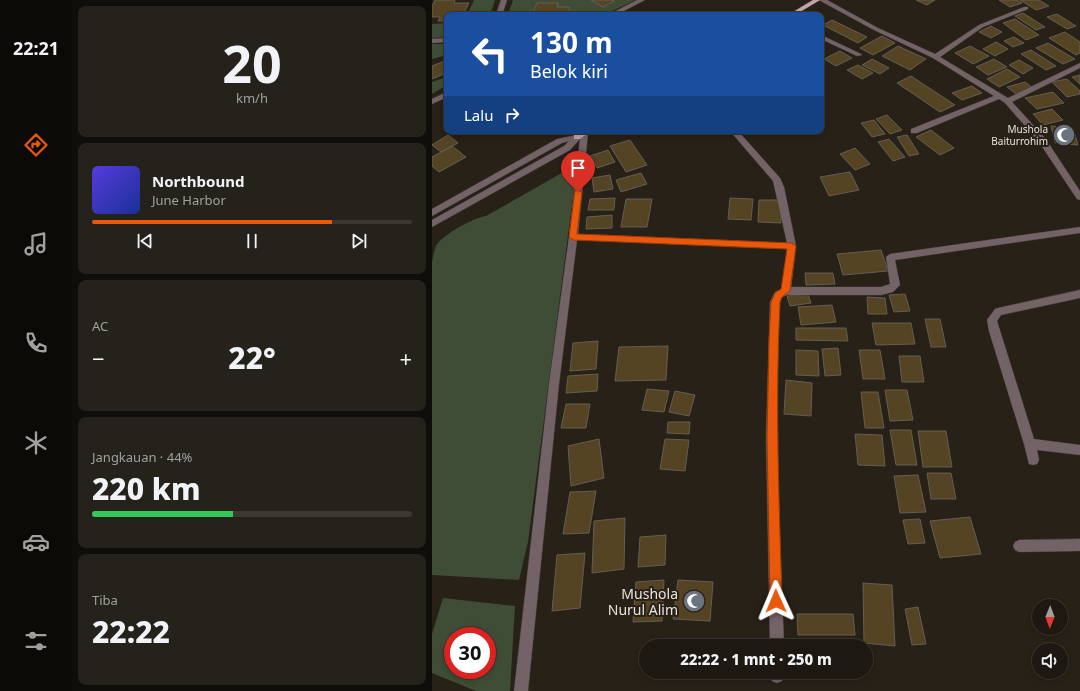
<!DOCTYPE html>
<html lang="id">
<head>
<meta charset="utf-8">
<style>
	body { margin:0; font-family:"Noto Sans",sans-serif; background:#25221b; color:#f1f3f6; height:100vh; display:flex; flex-direction:column; font-size:15px; white-space:nowrap }
	* { box-sizing:border-box; margin:0 }
	p { font-size:13px; color:#a0a09f }
	.icon { flex:none; width:22px; height:22px; fill:none; stroke:currentColor; stroke-width:2; stroke-linecap:round; stroke-linejoin:round }
	.map { position:relative; flex:1; overflow:hidden }
	.panel { display:flex; flex-direction:column; gap:6px; padding:6px; background:#100e0a; width:360px }
	.panel>* { flex:none }
	.top-card { position:absolute; left:12px; top:12px; width:380px; height:122px; border-radius:8px; box-shadow:0 2px 6px #0003,0 0 0 1px #3b3832; background:#1a4fa0; color:#fff; overflow:hidden }
	.needle { width:26px; rotate:181deg }
	.fabs { position:absolute; left:600px; top:599px; display:grid; gap:8px }
	.fabs a { display:grid; place-items:center; width:36px; height:36px; border-radius:50%; background:#1d1912; box-shadow:0 2px 6px #0003,0 0 0 1px #3b3832; font-size:20px }
	.speed { position:absolute; left:12px; top:627px; display:flex; gap:8px; font-size:20px; font-weight:700; text-align:center }
	.speed>* { display:grid; place-content:center; width:52px; height:52px; border-radius:50%; background:#1d1912; box-shadow:0 2px 6px #0003,0 0 0 1px #3b3832; line-height:1 }
	.speed .limit { border:6px solid #d22; background:#fff; color:#111 }
	.pin { position:absolute; display:grid; place-items:center; width:34px; height:34px; color:#fff; margin:-41px -17px; border-radius:50% 50% 50% 0; rotate:-45deg; box-shadow:0 0 4px #0007 }
	.pin .icon { rotate:45deg }
	.me { position:absolute; width:44px; margin:-22px; rotate:359deg; stroke-linejoin:round; filter:drop-shadow(0 0 3px #0008) }
	.turn { display:flex; align-items:center; gap:14px; height:84px; padding:0 20px; font-size:18px }
	.turn .icon { width:52px; height:52px; stroke-width:2.5 }
	.turn b { display:block; font-size:28px; line-height:34px }
	.then { display:flex; align-items:center; height:38px; padding:0 20px; background:#0003; gap:8px; font-size:15px }
	.big { font-size:30px; font-weight:800; line-height:1.1 }
	.panel .tile { flex:1; display:flex; flex-direction:column; justify-content:center; gap:6px; min-width:0; padding:0 14px; border-radius:8px; background:#25221b }
	.panel .dial { align-items:center; gap:0 }
	.dial b { font-size:52px; line-height:1 }
	.song { display:flex; align-items:center; gap:12px }
	.cover { width:48px; height:48px; border-radius:6px; background:linear-gradient(135deg,hsl(250 70% 55%),hsl(230 70% 35%)) }
	.played { height:4px; border-radius:2px; background:linear-gradient(90deg,#ea580c 75%,#3b3832 75%) }
	.keys { display:flex; justify-content:space-around; direction:ltr }
	.heat { display:flex; justify-content:space-between; align-items:center; font-size:22px; direction:ltr }
	.charge { height:6px; border-radius:3px; background:linear-gradient(90deg,#34c759 44%,#3b3832 0) }
	.trip { position:absolute; left:207px; top:639px; width:234px; height:40px; border-radius:20px; background:#1d1912; box-shadow:0 2px 6px #0003,0 0 0 1px #3b3832; font-weight:800; line-height:40px; text-align:center }
	main { display:flex; flex:1; min-height:0 }
	.menu { display:flex; flex-direction:column; width:72px; justify-content:space-around; align-items:center; background:#0c0a07; color:#a0a09f }
	.menu .icon { width:28px; height:28px }
	.menu .active { color:#ea580c }
	.menu b { font-size:18px; color:#f1f3f6 }
	.map>svg:first-child { display:block }
</style>
</head>
<body>
<main>
<nav class="menu">
<b>22:21</b>
<svg class="icon active" aria-label="directions" viewBox="0 0 24 24"><path d="M12 3l9 9-9 9-9-9zM9 14v-3h6M13 9l2 2-2 2"/></svg>
<svg class="icon" aria-label="music" viewBox="0 0 24 24"><path d="M9 18V5l10-2v13"/><circle cx="6" cy="18" r="3"/><circle cx="16" cy="16" r="3"/></svg>
<svg class="icon" aria-label="phone" viewBox="0 0 24 24"><path d="M5 4h4l2 5-3 2q2 4 5 5l2-3 5 2v4C11 20 4 13 5 4z"/></svg>
<svg class="icon" aria-label="climate" viewBox="0 0 24 24"><path d="M12 3v18M4 7l16 10M4 17L20 7"/></svg>
<svg class="icon" aria-label="car" viewBox="0 0 24 24"><path d="M5 17H2v-5l4-1 3-4h7l3 4 3 1v5h-3M9 17h6M6 11h13"/><circle cx="7" cy="17" r="2"/><circle cx="17" cy="17" r="2"/></svg>
<svg class="icon" aria-label="filters" viewBox="0 0 24 24"><path d="M4 7h16M4 17h16"/><circle cx="9" cy="7" r="2"/><circle cx="15" cy="17" r="2"/></svg>
</nav>
<section class="panel">
<div class="tile dial"><b>20</b><p>km/h</p></div>
<div class="tile">
<div class="song"><i class="cover"></i><div><b>Northbound</b><p>June Harbor</p></div></div>
<div class="played"></div>
<div class="keys"><svg class="icon" aria-label="previous" viewBox="0 0 24 24"><path d="M18 5L8 12l10 7zM5 5v14"/></svg><svg class="icon" aria-label="pause" viewBox="0 0 24 24"><path d="M8 5v14M16 5v14"/></svg><svg class="icon" aria-label="next" viewBox="0 0 24 24"><path d="M6 5l10 7-10 7zM19 5v14"/></svg></div>
</div>
<div class="tile"><p>AC</p>
<div class="heat"><a>−</a><b class="big">22°</b><a>+</a></div>
</div>
<div class="tile"><p>Jangkauan · 44%</p><b class="big">220 km</b><div class="charge"></div></div>
<div class="tile"><p>Tiba</p><b class="big">22:22</b></div>
</section>
<div class="map">
<svg width="648" height="691" viewBox="0 0 648 691">
	<rect width="100%" height="100%" fill="#272118"/>
	<path fill="#3f4d36" fill-rule="evenodd" d="M42 0H63L58 15H35Z
		M81 0H203L172 15H76Z
		M15 23V37L0 38V24Z
		M0 44H15V55L0 59Z
		M15 77V85L0 94V82Z
		M138 166H145L96 542 87 580 0 575V262C1 257 2 251 4 246 11 234 41 218 54 216L128 174Z
		M11 598 83 606 78 691H44L0 673V634ZM21 636H55V670H21Z"/>
	<path fill="#554424" stroke="#645e52" d="M3 0H23L22 3H37L31 15H15V21H6L8 17H0V6Z
		M159 0H180L182 1 171 7Z
		M484 0H503L495 5Z
		M567 0H585L590 3 578 7Z
		M588 0H607L617 6 604 10Z
		M105 3H126L125 7H138L136 13 129 14 100 15Z
		M591 13 613 27 604 30 583 16Z
		M625 14 644 26 635 29 615 17Z
		M583 19 607 35 594 40 571 23Z
		M400 20 435 37 426 43 391 25Z
		M559 26 570 32 559 38 547 32Z
		M633 32 648 42V53L644 55 617 38Z
		M450 36 463 43 441 55 428 48Z
		M582 37 592 43 581 47 572 41Z
		M564 42 576 49 563 56 551 49Z
		M616 43 643 59 631 64 604 48Z
		M466 46 494 59 478 70 450 56Z
		M538 46 557 56 541 64 523 53Z
		M599 50 624 66 614 70 589 54Z
		M408 51 420 58 404 66 392 59Z
		M440 59 457 68 448 74 430 65Z
		M562 59 575 67 556 75 544 67Z
		M15 60V73L0 79V66Z
		M587 60 601 68 591 74 577 65Z
		M426 65 441 73 430 79 415 70Z
		M575 69 588 77 567 87 555 79Z
		M648 75V84L640 77Z
		M479 76 523 105 508 112 465 83Z
		M635 79 648 91V94L635 97 620 82Z
		M593 82 601 88 584 94 575 87Z
		M540 86 550 93 530 100 520 93Z
		M621 92 632 103 605 109 593 98Z
		M620 109 631 120 611 125 601 114Z
		M455 115 470 130 458 134 444 119Z
		M442 120 453 134 440 137 429 123Z
		M619 126 641 128 646 145 623 143Z
		M499 130 522 148 508 155 484 137Z
		M16 135 26 143 9 152 0 145Z
		M475 135 487 154 477 156 465 137Z
		M457 139 473 157 461 161 446 142Z
		M198 140 215 165 194 172 178 146Z
		M20 146 34 157 7 172 0 166V157Z
		M423 148 438 164 423 170 408 154Z
		M176 150 183 162 165 168 158 156Z
		M418 172 427 190 397 196 388 177Z
		M209 173 215 184 189 192 184 180Z
		M178 175 181 189 162 192 160 178Z
		M183 198 182 210H156L158 199Z
		M298 198 321 199 319 220 296 219Z
		M194 199H220L215 227H189Z
		M327 200H349V223L326 222Z
		M180 215V228L154 229 155 217Z
		M449 250 456 271 411 275 405 254Z
		M373 273H401L403 284 374 285Z
		M376 294 379 303 358 306 355 296Z
		M473 294 478 311 462 312 457 295Z
		M435 297 453 298 455 314H436Z
		M400 305 404 322 369 325 366 307Z
		M493 319H508L514 347H499Z
		M440 323H479L483 344 444 345Z
		M364 328H414L416 341 364 340Z
		M166 341 164 369 138 371 141 343Z
		M236 346 234 380 183 381 187 347Z
		M406 348 409 375 393 376 390 349Z
		M364 350 386 351 387 376 364 375Z
		M427 350H448L453 379H431Z
		M467 356H488L492 382H470Z
		M166 374 165 391 134 393 136 376Z
		M354 380 380 383 379 416 352 414Z
		M215 389 237 391 232 412 210 410Z
		M453 390H475L481 420 458 421Z
		M243 391 263 395 257 416 237 412Z
		M429 392H446L452 428H433Z
		M134 404H158L154 428H129Z
		M236 422H258L257 434 235 433Z
		M458 430H479L485 465H464Z
		M486 431H514L520 467H491Z
		M423 434 450 435 453 466 426 465Z
		M167 439 172 478 139 486 136 446Z
		M233 439 257 440 253 471 228 469Z
		M495 473H519L524 499H499Z
		M486 475 494 512 468 513 462 476Z
		M164 491 157 533 131 534 138 492Z
		M538 517 549 554 508 558 498 521Z
		M193 518 192 569 160 573 162 521Z
		M488 519 493 543 476 544 471 520Z
		M234 535 233 565 206 567 208 537Z
		M153 553 148 608 120 611 125 555Z
		M232 580 230 621 201 622 204 582Z
		M246 580 281 582 278 621 241 619Z
		M431 583 460 585 463 646 432 643Z
		M486 607 494 644 480 645 473 609Z
		M365 614H421L423 635H366Z"/>
	<g fill="none" stroke-linecap="round" stroke-linejoin="round">
		<g stroke="#423c34" stroke-width="1">
			<path id="minor" d="M69 0H75L70 15H64Z
				M205 0H213L184 15H176Z
				M387 0H395L446 28 503 54 547 25 592 7H596V9L551 27 508 57 576 98 648 63V68L580 102 613 138 648 191V200L645 199 607 142 573 103 567 99 485 133H479V129L562 96 501 58 442 30Z
				M389 35 429 54 430 55 425 56 389 39Z
				M15 38V42L0 43V39Z
				M15 92V97L0 104V99Z
				M149 131H155L156 133 146 234 355 243 341 181 298 131H306L348 178 352 187 364 246 359 287H449L458 284 454 257 458 254 648 227V233L463 260 468 285 461 292 449 295H355L350 297 348 302C342 417 348 531 352 646H338L334 437 338 302 343 292 350 289 355 249 145 240 127 384 96 691H82L117 384 137 237 148 139 138 150 0 227V220L132 146 137 141 130 143 0 216V209L125 139 145 135 148 136Z
				M648 290V298L569 315 565 321 602 439 648 445V455L605 450 607 460 605 464 601 465 597 464 592 444 557 331 555 320 563 309 566 308Z
				M648 539V551L587 552 583 550 581 546 583 542 587 540Z
				M338 672H352L350 681 345 683 340 681Z"/>
		</g>
		<g stroke="#423c34" stroke-width="1">
			<path id="major" d="M381 0H388L363 15H356Z
				M150 131H159L148 139H142V135Z"/>
		</g>
		<use href="#minor" fill="#736266" fill-rule="evenodd"/>
		<use href="#major" fill="#c6a1aa" fill-rule="evenodd"/>
	</g>
	<path fill="#ea580c" stroke="#983908" d="M143 190H146L150 192 145 234 360 243 364 246 358 291 350 297 348 302C343 402 347 501 350 601L348 605 344 607 340 605 338 601 335 437 337 340 339 302 343 293 349 289 355 249 141 240 137 237Z"/>
	<defs>
		<g id="mosque-disc" transform="scale(1.15)"><circle r="9.5" fill="#6b7280" stroke="#272118"/><path d="M3.5-4.9A6 6 0 1 0 3.5 4.9A5 5 0 1 1 3.5-4.9Z" fill="#fff"/></g>
	</defs>
	<g fill-rule="evenodd">
		<use href="#mosque-disc" x="632" y="135"/>
		<use href="#mosque-disc" x="262" y="601"/>
	</g>
	<g text-anchor="middle" dominant-baseline="central" stroke-width="4" stroke-linejoin="round" paint-order="stroke">
		<g font-size="10" fill="#e7e3dd" stroke="#272118" text-anchor="end">
			<text x="616" y="129">Mushola<tspan x="616" dy="12">Baiturrohim</tspan></text>
		</g>
		<g font-size="14" fill="#e7e3dd" stroke="#272118" text-anchor="end">
			<text x="246" y="593">Mushola<tspan x="246" dy="16">Nurul Alim</tspan></text>
		</g>
	</g>
</svg>
<div class="fabs">
<a><svg class="needle" viewBox="-14 -14 28 28"><path d="M0-13l5 13h-10z" fill="#e53935"/><path d="M0 13l5-13h-10z" fill="#a0a09f"/></svg></a>
<a><svg class="icon" aria-label="sound" viewBox="0 0 24 24"><path d="M4 9h4l5-4v14l-5-4H4zM17 9q2 3 0 6"/></svg></a>
</div>
<div class="speed"><div class="limit">30</div></div>
<div class="pin" style="left:146px;top:192px;background:#d93025"><svg class="icon" aria-label="arrive" viewBox="0 0 24 24"><path d="M6 21V4h12l-3 4 3 4H6"/></svg></div>
<svg class="me" style="left:344px;top:601px" viewBox="-20 -20 40 40"><path d="M0-17L14 15 0 8-14 15z" fill="#ea580c" stroke="#fff" stroke-width="4"/></svg>
<div class="trip">22:22 · 1 mnt · 250 m</div>
<div class="top-card">
<div class="turn"><svg class="icon" aria-label="left" viewBox="0 0 24 24"><path d="M17 20v-9H6M10 6l-5 5 5 5"/></svg><div><b>130 m</b>Belok kiri</div></div>
<div class="then">Lalu<svg class="icon" aria-label="right" viewBox="0 0 24 24"><path d="M7 20v-9h11M14 6l5 5-5 5"/></svg></div>
</div>
</div>
</main>
</body>
</html>
